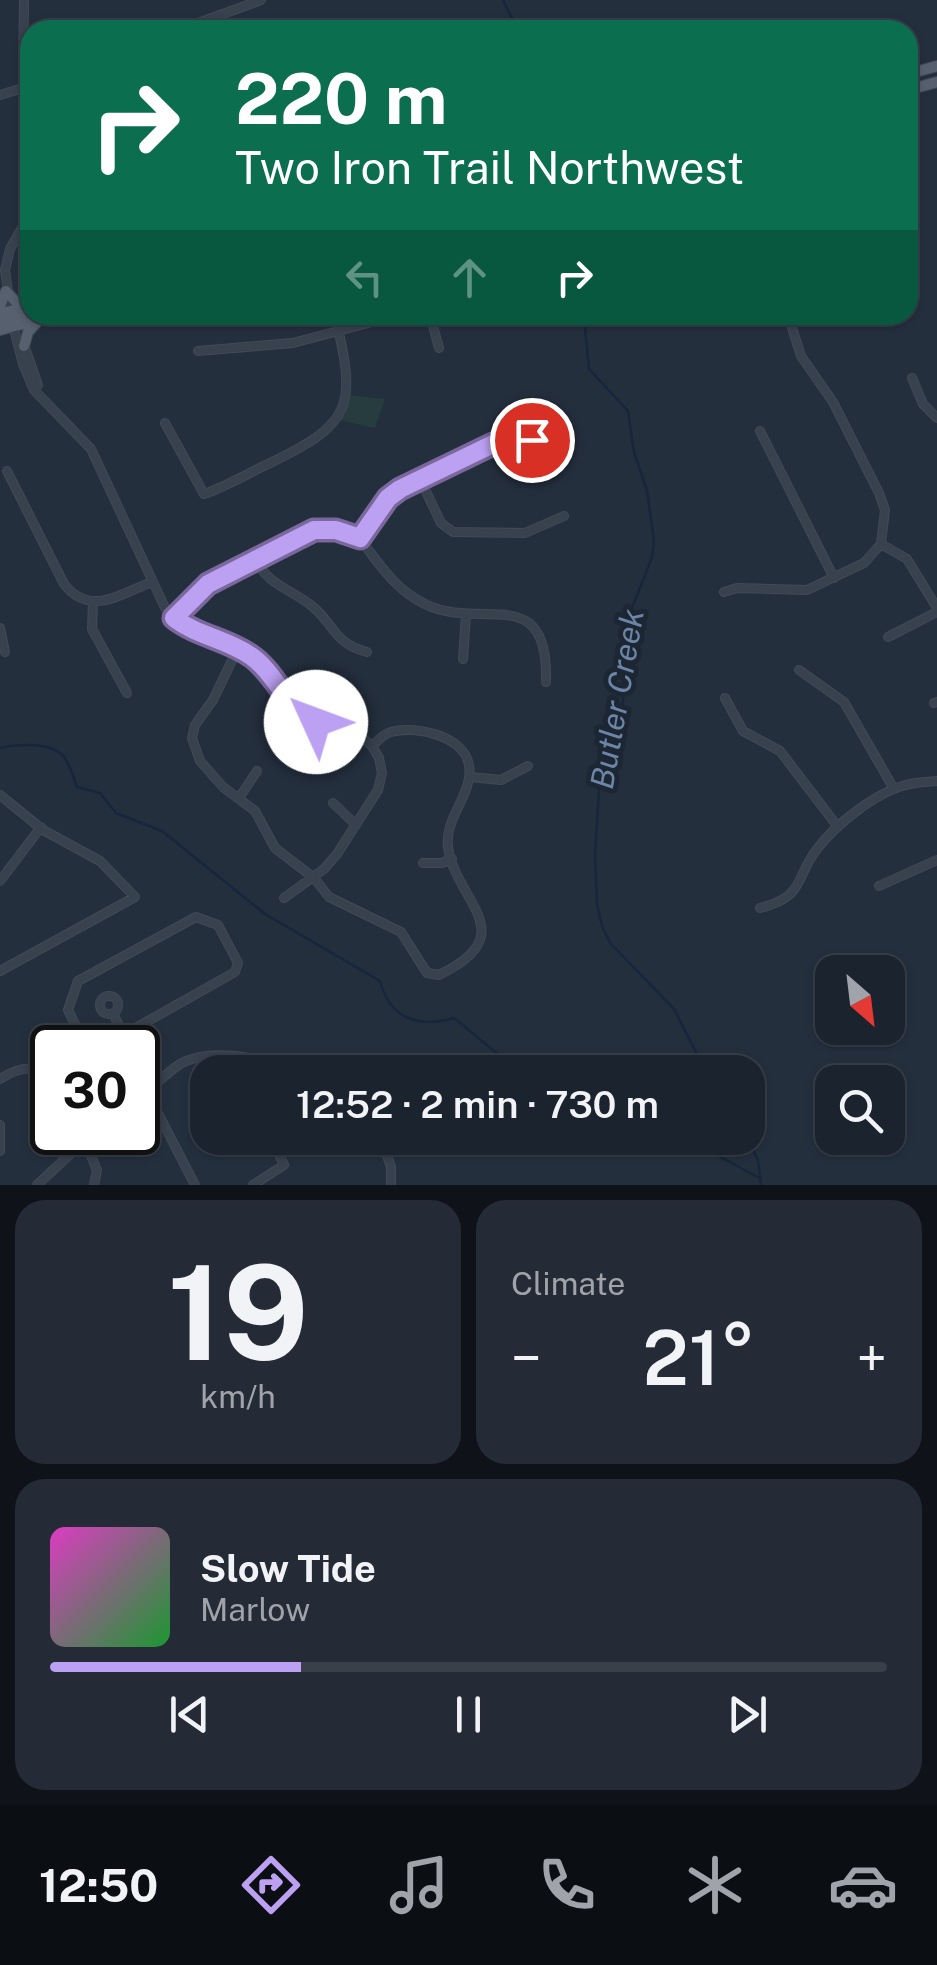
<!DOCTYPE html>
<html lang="en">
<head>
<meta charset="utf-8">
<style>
	body { margin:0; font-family:"Public Sans",sans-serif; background:#242b36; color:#f1f3f6; height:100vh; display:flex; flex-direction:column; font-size:38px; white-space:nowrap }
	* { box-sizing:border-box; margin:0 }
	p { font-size:32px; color:#a0a4aa }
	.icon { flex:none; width:55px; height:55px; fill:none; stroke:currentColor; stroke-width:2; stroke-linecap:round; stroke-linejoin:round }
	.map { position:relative; height:1185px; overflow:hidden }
	.panel { display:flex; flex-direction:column; gap:15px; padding:15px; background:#0f1319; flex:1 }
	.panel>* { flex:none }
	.hud { position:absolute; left:20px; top:20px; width:898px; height:305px; border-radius:30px; box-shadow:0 2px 8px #0004,0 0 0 2px #39404a; background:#0b6e4f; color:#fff; overflow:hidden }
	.needle { width:65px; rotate:152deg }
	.buttons { position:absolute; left:815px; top:955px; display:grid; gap:20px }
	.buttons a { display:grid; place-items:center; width:90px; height:90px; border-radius:20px; background:#1b232e; box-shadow:0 2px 8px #0004,0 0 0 2px #39404a; font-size:50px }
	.speed { position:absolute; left:30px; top:1025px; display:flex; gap:20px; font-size:50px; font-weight:700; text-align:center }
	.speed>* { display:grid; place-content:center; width:130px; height:130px; border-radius:50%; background:#1b232e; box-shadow:0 2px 8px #0004,0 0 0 2px #39404a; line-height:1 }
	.speed .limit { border:5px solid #111; border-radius:15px; background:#fff; color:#111 }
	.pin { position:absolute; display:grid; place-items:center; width:85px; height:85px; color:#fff; margin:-42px; border:5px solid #fff; border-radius:50%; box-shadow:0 2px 10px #0007 }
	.me { position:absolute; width:110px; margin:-55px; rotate:313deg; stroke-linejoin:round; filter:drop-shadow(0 0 8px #0008) }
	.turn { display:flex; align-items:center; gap:35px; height:210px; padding:0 50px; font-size:45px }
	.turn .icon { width:130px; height:130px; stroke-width:2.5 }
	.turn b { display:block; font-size:70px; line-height:85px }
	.lanes { display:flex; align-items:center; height:95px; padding:0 50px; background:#0003; justify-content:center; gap:50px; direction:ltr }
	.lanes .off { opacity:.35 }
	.big { font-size:75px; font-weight:600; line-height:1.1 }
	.panel .card { flex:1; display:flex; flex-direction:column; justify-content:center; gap:15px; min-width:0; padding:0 35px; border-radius:30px; background:#242b36 }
	.panel .dial { align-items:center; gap:0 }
	.dial b { font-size:130px; line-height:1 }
	.song { display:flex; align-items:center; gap:30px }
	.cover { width:120px; height:120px; border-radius:15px; background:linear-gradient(135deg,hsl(310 70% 55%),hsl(130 70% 35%)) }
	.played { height:10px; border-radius:5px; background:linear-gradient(90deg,#bca0f2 30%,#39404a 30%) }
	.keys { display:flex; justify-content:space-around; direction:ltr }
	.heat { display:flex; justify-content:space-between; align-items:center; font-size:55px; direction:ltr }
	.panel .tiles { flex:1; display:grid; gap:15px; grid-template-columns:1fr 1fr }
	.card:last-child { grid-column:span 2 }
	.trip { position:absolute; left:190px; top:1055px; width:575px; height:100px; border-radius:30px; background:#1b232e; box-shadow:0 2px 8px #0004,0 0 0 2px #39404a; font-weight:600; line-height:100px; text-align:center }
	.tab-bar { display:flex; height:160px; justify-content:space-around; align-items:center; background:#0b0e12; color:#a0a4aa }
	.tab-bar .icon { width:70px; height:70px }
	.tab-bar .on { color:#bca0f2 }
	.tab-bar b { font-size:45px; color:#f1f3f6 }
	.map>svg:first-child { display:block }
</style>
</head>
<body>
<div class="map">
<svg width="937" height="1185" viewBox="0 0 937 1185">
	<rect width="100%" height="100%" fill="#242f3e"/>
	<path fill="#263c3f" d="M349 395 385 399 375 428 335 419Z"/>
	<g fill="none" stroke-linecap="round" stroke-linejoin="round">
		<path stroke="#17263c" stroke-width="2.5" d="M503 0 518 30
			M575 315 585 328 589 369 628 411 634 452 647 491 654 541 652 557 625 626 623 701 599 789 595 855 597 905 603 929 611 944 674 1009 706 1072
			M0 748C14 744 44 743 57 751 68 756 73 776 77 787L100 793 116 813 162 831 265 914 380 981C390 1019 418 1028 454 1018L499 1055 527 1072
			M675 1138 710 1151 761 1179
			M747 1138 758 1160 761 1185"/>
		<g stroke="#414a57" stroke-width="10">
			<path id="minor" d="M24 0 23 89 30 135
				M179 30 261 0
				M0 95 30 86
				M30 214 10 249 5 270 13 326 23 364 34 390 91 449 167 612 187 628 249 654 306 718 360 736 372 746 379 758 382 773 378 790 337 854 324 869 284 898
				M430 315 439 348
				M23 342 38 385
				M198 351 293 343 398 315
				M912 378 923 404 937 418
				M165 423 204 494C225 487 247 474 268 464 355 423 356 405 335 315
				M760 431 834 578
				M7 471 64 584C90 617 120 594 152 582
				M420 479 441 523 453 532 525 533 564 516
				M359 538C379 563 394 589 425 604 481 632 549 580 546 682
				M359 538 388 498 400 489 493 444 549 441
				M881 544 907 559 937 608
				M256 560C269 586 291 589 312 606 335 625 333 643 367 652
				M724 592 737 588 807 590 864 563 881 544 885 510 879 493 833 402 801 356 788 315
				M93 602 92 629 127 693
				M173 617 208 585 314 531H336L359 538
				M0 628 5 652
				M888 637 937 612
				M237 650 213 700 195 725 192 738 200 761 223 787 255 811 275 848 314 878 329 897 401 932 427 973 439 975C525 934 455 901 448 847 444 818 474 793 469 765 464 736 416 725 391 732 383 734 378 741 372 746
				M463 659 466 615
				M799 670 844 702 894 789
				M725 698 743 731 780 751 838 827
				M934 703 937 702
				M470 777 501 780 528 766
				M0 795 43 830 100 861 135 897 0 971
				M239 798 257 771
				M333 803 356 825
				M423 863H442L452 859
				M0 881 41 827
				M879 886 937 860
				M760 908C806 896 794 879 817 849 836 824 875 793 906 785 915 782 927 782 937 781
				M100 1005a9 9 0 1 1 18 0a9 9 0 1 1-18 0Z
				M113 1013 129 1048
				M92 1048 79 1032 68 1010 78 981 196 917 218 925 238 963 235 972 100 1048
				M231 1057 239 1072
				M138 1065 149 1090
				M338 1072H341
				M0 1079C19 1067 36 1063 52 1080
				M147 1092 195 1185
				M138 1099C152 1088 165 1074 180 1064 216 1043 278 1065 317 1072
				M0 1125V1151
				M81 1132 97 1170 94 1185
				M381 1138 391 1167V1185
				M37 1185 94 1132
				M253 1185 284 1165 271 1138"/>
		</g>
		<g stroke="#414a57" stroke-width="12">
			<path id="major" d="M908 74 937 66
				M908 90 937 82
				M0 306 6 291 15 301 28 306
				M0 314 28 306
				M0 322 30 314
				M0 330 56 315
				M24 346 28 332 38 321"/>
		</g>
		<use href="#minor" stroke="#38414e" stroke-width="8"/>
		<use href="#major" stroke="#56606e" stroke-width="10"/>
	</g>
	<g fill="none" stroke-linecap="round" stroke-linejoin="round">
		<g stroke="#7a689d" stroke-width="25">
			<path id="route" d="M316 722C286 709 277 674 251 656 227 639 197 636 174 618L208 584 314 530H336L360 538 388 498 400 489 493 444 532 440"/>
		</g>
		<use href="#route" stroke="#bca0f2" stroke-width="18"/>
	</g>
	<g text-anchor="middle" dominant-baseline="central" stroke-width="10" stroke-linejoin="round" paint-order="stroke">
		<g font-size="32" font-style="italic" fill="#6d86a8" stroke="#1d2633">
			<text transform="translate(617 699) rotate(-80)">Butler Creek</text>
		</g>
	</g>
</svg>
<div class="buttons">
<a><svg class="needle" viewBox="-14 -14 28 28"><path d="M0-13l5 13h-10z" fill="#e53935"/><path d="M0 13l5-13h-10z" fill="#a0a4aa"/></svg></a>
<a><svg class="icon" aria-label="search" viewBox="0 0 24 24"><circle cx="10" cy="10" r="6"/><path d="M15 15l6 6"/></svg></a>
</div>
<div class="speed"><div class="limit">30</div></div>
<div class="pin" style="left:532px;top:440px;background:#d93025"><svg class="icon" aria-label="arrive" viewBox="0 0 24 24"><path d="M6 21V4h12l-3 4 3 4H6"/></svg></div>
<svg class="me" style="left:316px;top:722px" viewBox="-20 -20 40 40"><circle r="19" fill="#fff"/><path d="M0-13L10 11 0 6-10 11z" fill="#bca0f2"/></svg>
<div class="trip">12:52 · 2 min · 730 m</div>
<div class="hud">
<div class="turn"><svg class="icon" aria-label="right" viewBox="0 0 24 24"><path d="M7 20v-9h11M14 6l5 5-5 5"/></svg><div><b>220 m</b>Two Iron Trail Northwest</div></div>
<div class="lanes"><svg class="icon off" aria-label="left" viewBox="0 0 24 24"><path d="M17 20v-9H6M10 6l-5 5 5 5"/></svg><svg class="icon off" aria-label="ahead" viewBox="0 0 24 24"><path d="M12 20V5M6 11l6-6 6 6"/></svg><svg class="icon" aria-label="right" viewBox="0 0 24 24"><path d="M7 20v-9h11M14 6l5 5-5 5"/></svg></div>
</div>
</div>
<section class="panel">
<div class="tiles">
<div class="card dial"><b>19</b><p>km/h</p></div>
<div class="card"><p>Climate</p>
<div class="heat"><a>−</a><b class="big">21°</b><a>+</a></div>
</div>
<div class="card">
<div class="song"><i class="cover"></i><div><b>Slow Tide</b><p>Marlow</p></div></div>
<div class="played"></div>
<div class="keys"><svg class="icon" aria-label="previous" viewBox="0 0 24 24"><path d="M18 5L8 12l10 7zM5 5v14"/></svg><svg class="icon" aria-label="pause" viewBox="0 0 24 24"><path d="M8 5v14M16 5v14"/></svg><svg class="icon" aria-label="next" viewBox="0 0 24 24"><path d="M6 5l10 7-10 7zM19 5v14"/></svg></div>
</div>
</div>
</section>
<nav class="tab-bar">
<b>12:50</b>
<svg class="icon on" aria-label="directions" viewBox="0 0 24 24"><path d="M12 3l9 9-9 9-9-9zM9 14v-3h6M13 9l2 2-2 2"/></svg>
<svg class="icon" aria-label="music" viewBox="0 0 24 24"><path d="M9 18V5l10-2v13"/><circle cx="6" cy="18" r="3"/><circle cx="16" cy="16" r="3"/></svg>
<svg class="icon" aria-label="phone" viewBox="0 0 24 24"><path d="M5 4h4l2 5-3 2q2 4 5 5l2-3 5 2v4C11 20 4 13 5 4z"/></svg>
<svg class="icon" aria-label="climate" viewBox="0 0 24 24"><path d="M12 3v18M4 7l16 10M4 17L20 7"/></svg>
<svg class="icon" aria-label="car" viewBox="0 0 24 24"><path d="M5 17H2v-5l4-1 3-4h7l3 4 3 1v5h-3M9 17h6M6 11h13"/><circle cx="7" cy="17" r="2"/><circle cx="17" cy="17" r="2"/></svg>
</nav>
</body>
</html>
